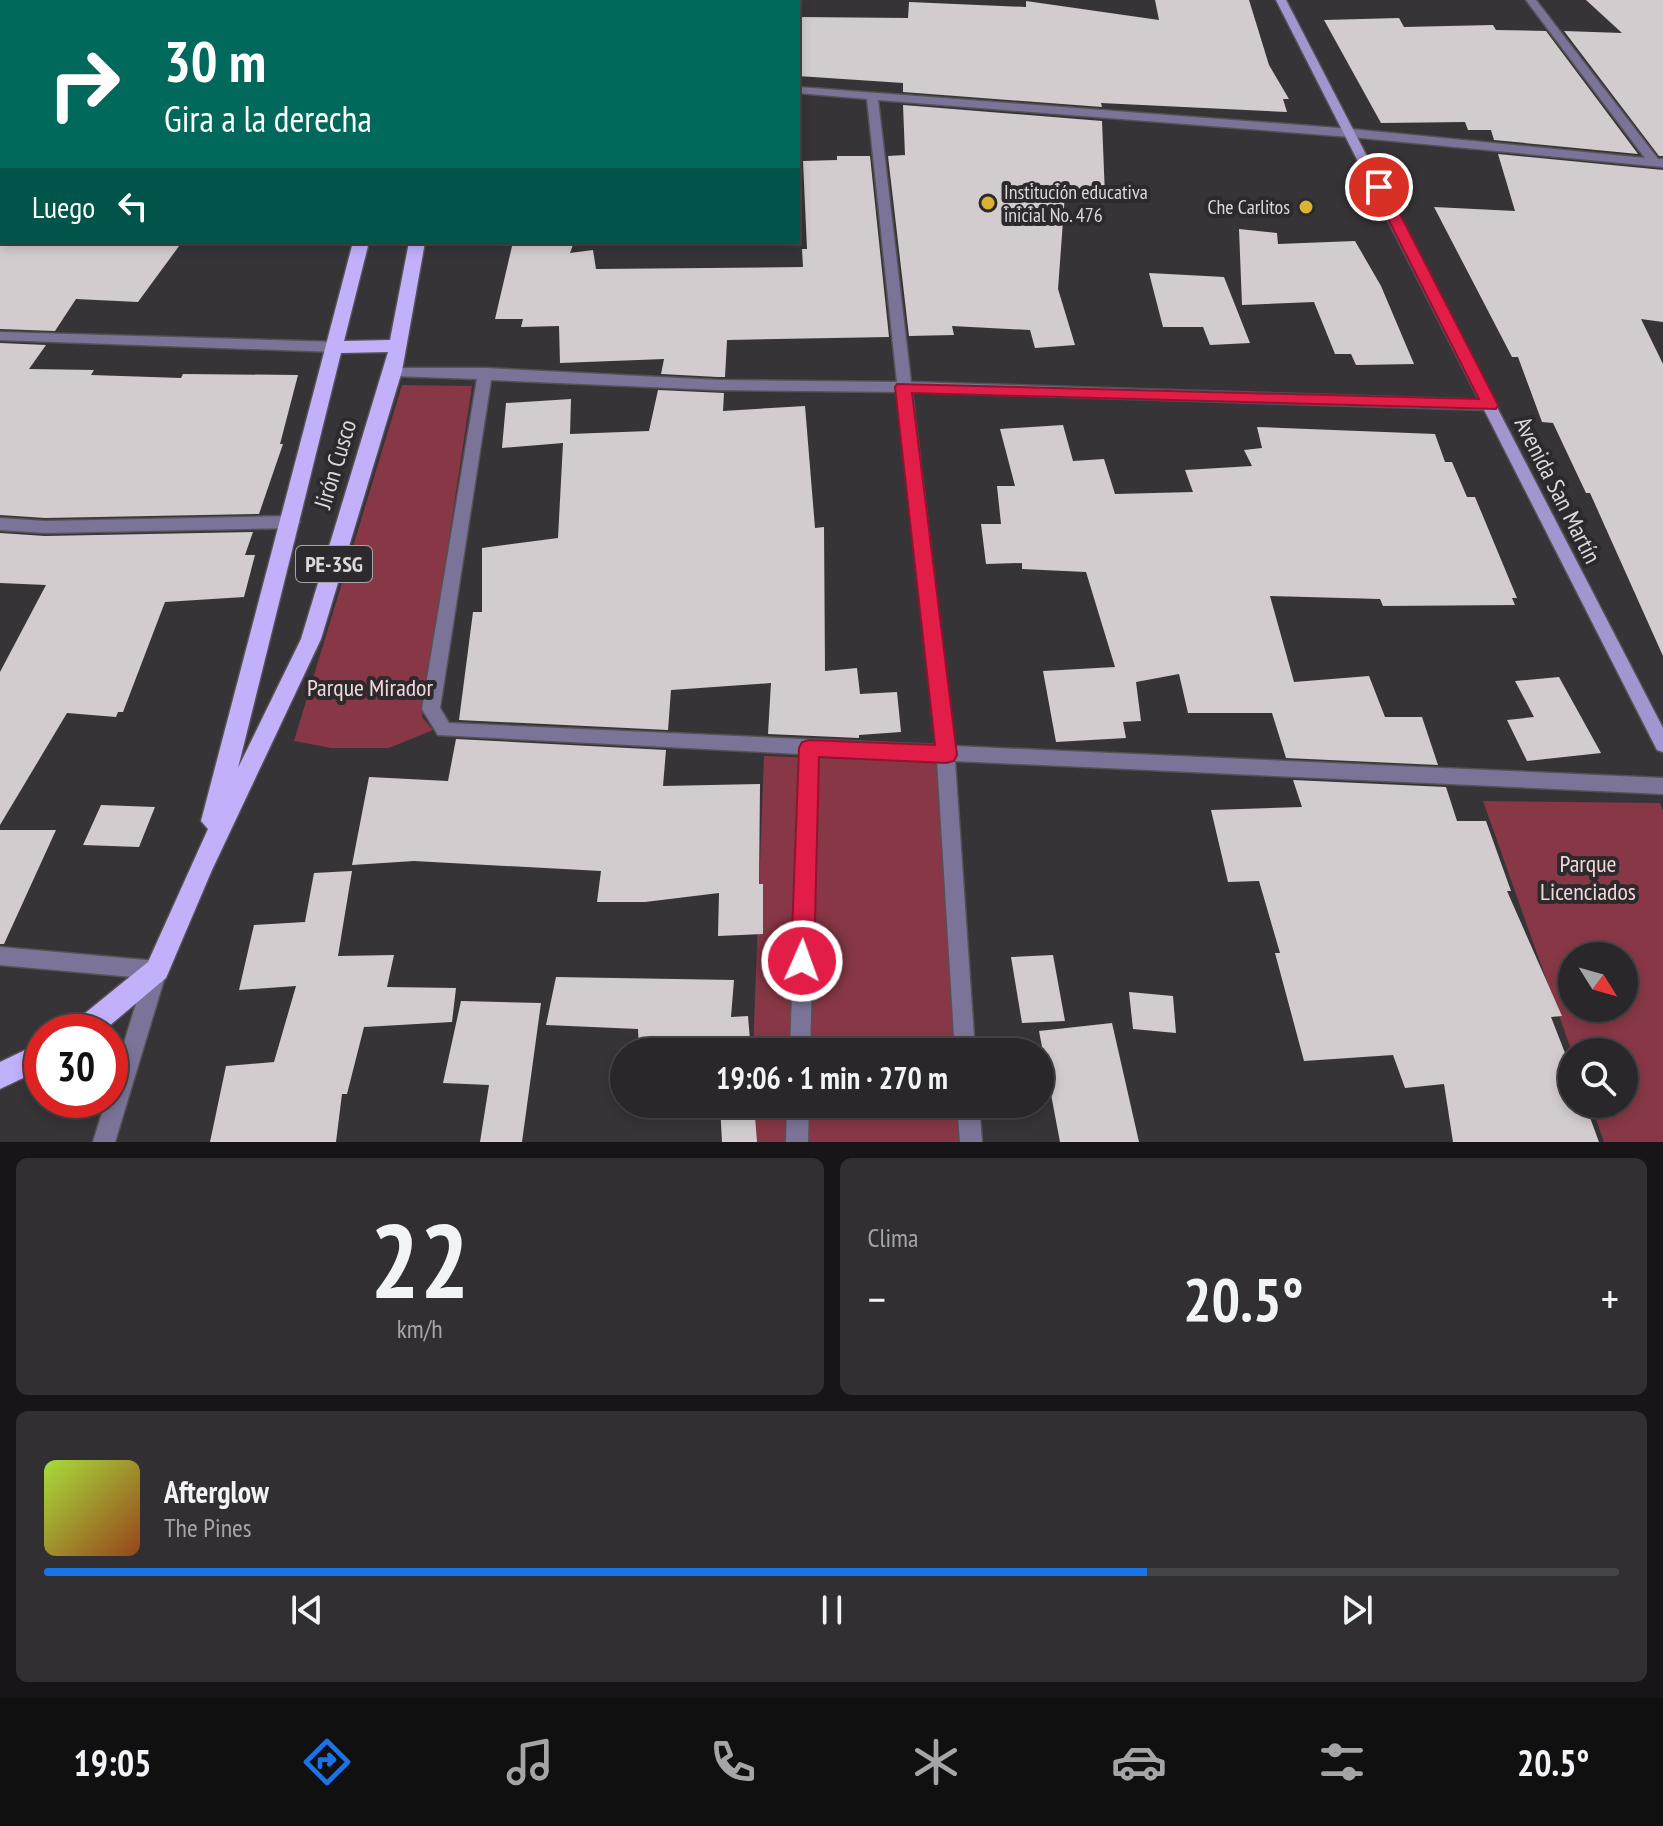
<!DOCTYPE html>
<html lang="es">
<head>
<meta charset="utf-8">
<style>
	body { margin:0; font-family:"PT Sans Narrow",sans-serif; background:#312f32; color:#f1f3f6; height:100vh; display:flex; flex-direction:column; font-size:30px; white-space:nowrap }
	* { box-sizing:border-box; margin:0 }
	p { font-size:26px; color:#a5a5a8 }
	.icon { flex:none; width:44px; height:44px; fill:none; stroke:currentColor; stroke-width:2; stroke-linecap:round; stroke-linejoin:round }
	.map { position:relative; height:1142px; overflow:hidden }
	.panel { display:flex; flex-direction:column; gap:16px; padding:16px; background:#171517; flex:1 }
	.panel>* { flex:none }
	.hud { position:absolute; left:0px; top:0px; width:800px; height:244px; box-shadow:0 4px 12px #0003,0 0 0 2px #454447; background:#00695c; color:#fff; overflow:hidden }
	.needle { width:52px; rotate:127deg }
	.fabs { position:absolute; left:1558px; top:942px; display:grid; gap:16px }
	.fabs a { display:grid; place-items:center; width:80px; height:80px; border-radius:50%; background:#29272a; box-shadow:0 4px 12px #0003,0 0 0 2px #454447; font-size:40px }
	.speed { position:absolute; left:24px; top:1014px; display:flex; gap:16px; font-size:40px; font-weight:700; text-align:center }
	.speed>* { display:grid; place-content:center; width:104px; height:104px; border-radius:50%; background:#29272a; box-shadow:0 4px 12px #0003,0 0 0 2px #454447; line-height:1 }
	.speed .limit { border:12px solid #d22; background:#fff; color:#111 }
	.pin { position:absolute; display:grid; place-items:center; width:68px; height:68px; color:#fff; margin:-34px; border:4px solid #fff; border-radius:50%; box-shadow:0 2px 8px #0007 }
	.me { position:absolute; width:88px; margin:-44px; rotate:2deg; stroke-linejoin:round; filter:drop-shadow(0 0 6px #0008) }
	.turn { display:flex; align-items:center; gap:28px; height:168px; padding:0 32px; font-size:36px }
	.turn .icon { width:104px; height:104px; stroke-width:2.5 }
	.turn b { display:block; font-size:56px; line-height:68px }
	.then { display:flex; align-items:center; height:76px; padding:0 32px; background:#0003; gap:16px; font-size:30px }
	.big { font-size:60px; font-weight:700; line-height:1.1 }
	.panel .card { flex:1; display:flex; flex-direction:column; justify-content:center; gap:12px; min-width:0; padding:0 28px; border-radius:12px; background:#312f32 }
	.panel .dial { align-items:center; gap:0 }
	.dial b { font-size:104px; line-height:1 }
	.song { display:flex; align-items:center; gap:24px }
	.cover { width:96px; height:96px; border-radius:12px; background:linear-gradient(135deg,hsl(80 70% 55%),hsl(20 70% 35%)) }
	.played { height:8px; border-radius:4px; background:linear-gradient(90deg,#1a73e8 70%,#454447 70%) }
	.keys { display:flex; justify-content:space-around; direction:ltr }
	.heat { display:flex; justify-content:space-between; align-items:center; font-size:44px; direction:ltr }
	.panel .tiles { flex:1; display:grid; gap:16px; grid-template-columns:1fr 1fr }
	.card:last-child { grid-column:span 2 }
	.trip { position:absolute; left:610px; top:1038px; width:444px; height:80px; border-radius:40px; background:#29272a; box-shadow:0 4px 12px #0003,0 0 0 2px #454447; font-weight:700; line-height:80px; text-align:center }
	.dock { display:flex; height:128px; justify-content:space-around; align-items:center; background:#101011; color:#a5a5a8 }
	.dock .icon { width:56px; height:56px }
	.dock .active { color:#1a73e8 }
	.dock b { font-size:36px; color:#f1f3f6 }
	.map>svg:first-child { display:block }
</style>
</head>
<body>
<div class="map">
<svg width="1663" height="1142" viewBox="0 0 1663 1142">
	<rect width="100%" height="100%" fill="#373438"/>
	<path fill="#873745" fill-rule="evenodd" d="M402 385 472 386 422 717 433 730 389 748H331L294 741Z
		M764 756 937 762 956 1052H753Z
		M1483 801 1660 803 1663 811V1142H1604L1591 1104H1624V1052H1572ZM1572 956H1624V1008H1572Z
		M752 1104H959L962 1142H750Z"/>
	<path fill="#d2cccf" d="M1155 0H1249L1269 65 1289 99H1283L1287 112 1101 103 1102 107 903 92V83L798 76V17L908 18 909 2 1026 7V1L1159 20Z
		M1586 0H1663V156H1659L1564 31 1622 33Z
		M1399 18 1404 27 1493 25 1496 30 1546 31 1638 154 1494 140 1491 130H1468L1465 122 1381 123 1324 20Z
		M903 105 1102 121 1105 196 1065 194 1058 289 1075 345 1035 348 1030 330 952 326 954 335 909 336 888 156 905 155Z
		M1498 154 1663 170V322L1641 319 1663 364V656L1590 493H1586L1553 423 1542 422 1518 357H1512L1434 207 1515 211Z
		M837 156H870L889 337 727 340 725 377H718L661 374 664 359 560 363 559 326 521 327 523 319H495L513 242H574L570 253 593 250 596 269 803 267 802 249H807L803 161 837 160Z
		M1239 229 1277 233 1278 244 1355 241 1381 286 1414 364 1356 365 1351 354H1335L1314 302 1242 305Z
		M0 242H182L138 302 76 299 55 331 0 329Z
		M1149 273 1224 277 1250 343 1210 345 1203 327H1163Z
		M0 343 46 345 29 369 94 370 91 375 181 378 183 374 298 375 280 444H283L259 514 45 518 0 515Z
		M658 390 724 393 723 411 805 406 815 528 824 527 825 671 857 668 860 694 897 692 901 732 859 735V738L768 734 771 683 671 690 668 730 459 720 473 612H482V548L558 538 563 443 502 448 506 403 571 399 570 434 649 431Z
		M1063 425 1073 461 1104 459 1115 494 1193 492 1185 470 1252 466 1244 450 1262 448 1257 427 1435 434 1445 462H1452L1467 497H1475L1517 598H1512L1515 605 1383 606 1380 599 1270 596 1294 682 1369 676 1385 717H1422L1438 765 1286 758 1272 713H1188L1179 674 1136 682 1141 721 1123 722 1126 738 1056 742 1043 671 1115 667 1086 572 1022 569V563L986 564 981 524H1001L997 486H1015L1000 429Z
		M253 532 245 555H255L244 597 165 602 123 712H118L116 717 67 713 0 825V672L46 585 0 583V533L45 536Z
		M1559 677 1601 753 1527 761 1507 720 1534 717 1515 681Z
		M456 739 666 750 663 786 760 784 759 884H763V934L718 936 719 893 645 902H597L601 871 414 861 352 865 369 777 448 781Z
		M1293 780 1446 787 1457 821H1486L1511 891H1507L1562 1016 1551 1017 1572 1071V1104H1585L1599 1142H1453L1444 1084 1405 1088 1393 1055 1304 1061 1275 953H1280L1259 881 1228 882 1211 810 1302 807Z
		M101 805 155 807 139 847 83 845Z
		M0 830H56L4 944H0Z
		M352 871 338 956 394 955 387 987 456 988 452 1022 364 1027 347 1094H342L336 1142H210L226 1066 274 1062 296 986 239 990 254 925 305 922 314 873Z
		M1053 955 1065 1021 1022 1023 1011 957Z
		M556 977 734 980 731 1017 748 1016 751 1052H639L638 1029 546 1025Z
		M1129 992 1173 996 1176 1033 1133 1029Z
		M461 1001 541 1003 522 1142H480L489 1085 443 1083Z
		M1112 1023 1139 1142H1060L1039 1031Z
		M720 1104H754L757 1142H722Z"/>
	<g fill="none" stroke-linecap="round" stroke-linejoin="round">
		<g stroke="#555255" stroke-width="3">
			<path id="street" d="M1526 0H1536L1658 159H1663V167L1351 137 878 100 911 382 1490 400 1497 405 1490 410 912 392 954 746 1663 778V794L955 761 975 1052H955L937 760 818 755 810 1052H790L800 754 438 735 422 709 477 379 393 376 386 371 388 368H485L718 380 897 382 867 99 798 93V87L1351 129 1645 158ZM491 380 718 390 898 392 936 745 449 723 440 708Z
				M0 28H2V34H0Z
				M0 332 336 342 343 347 336 352 0 340Z
				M292 516 300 522 292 528 45 533 0 530V518L45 521Z
				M0 947 157 961 164 963 167 970 115 1142H93L106 1100H110V1088L144 978 0 965Z
				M787 1104H809L808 1142H786Z
				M957 1104H979L982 1142H960Z"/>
		</g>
		<g stroke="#555255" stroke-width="3">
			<path id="secondary" d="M1276 0H1286L1663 728V752L1657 750Z"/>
		</g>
		<g stroke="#555255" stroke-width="3">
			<path id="primary" d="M409 0H423V2H409Z
				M353 242H369L344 341 390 340 409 242H425L402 371 321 639 212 870 166 978 102 1032H69L73 1023 148 962 208 829 201 821ZM388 352 301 639 238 768 341 353Z
				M42 1042V1069L0 1089V1062Z"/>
		</g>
		<use href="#street" fill="#7c7498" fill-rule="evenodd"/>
		<use href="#secondary" fill="#a396d0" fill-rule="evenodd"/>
		<use href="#primary" fill="#c2b0fb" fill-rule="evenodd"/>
	</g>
	<path fill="#e11d48" stroke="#92132f" stroke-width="2" d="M1379 183 1386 187 1498 405 1496 409 912 393 957 755 954 761 946 763 819 757 814 961 810 968 802 971 794 968 791 961 799 748 802 742 809 740 935 745 895 387 897 384 1479 399 1372 187Z"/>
	<g fill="#dcb233" stroke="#2d2a2e" stroke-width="3">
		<circle cx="988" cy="203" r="8"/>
		<circle cx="1306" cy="207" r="8"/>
	</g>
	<g text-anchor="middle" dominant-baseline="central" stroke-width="8" stroke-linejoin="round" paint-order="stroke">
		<g font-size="20" fill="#dbd9db" stroke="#2d2a2e" text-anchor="start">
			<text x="1004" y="192">Institución educativa<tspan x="1004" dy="23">inicial No. 476</tspan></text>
			<text x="1290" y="207" text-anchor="end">Che Carlitos</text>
		</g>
		<rect fill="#2d2a2e" stroke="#a7a4a7" stroke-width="2" x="296" y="546" width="76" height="36" rx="6"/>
		<g font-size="22" font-weight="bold" fill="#dbd9db">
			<text x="334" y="564">PE-3SG</text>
		</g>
		<g font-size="24" fill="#dbd9db" stroke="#2d2a2e">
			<text transform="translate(335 464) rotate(-73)">Jirón Cusco</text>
			<text transform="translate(1558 490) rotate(63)">Avenida San Martín</text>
		</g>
		<g font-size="24" fill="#f3d8da" stroke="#2d2a2e">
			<text x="370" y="687">Parque Mirador</text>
			<text x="1588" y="863">Parque<tspan x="1588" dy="28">Licenciados</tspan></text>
		</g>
	</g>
</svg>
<div class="fabs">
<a><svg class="needle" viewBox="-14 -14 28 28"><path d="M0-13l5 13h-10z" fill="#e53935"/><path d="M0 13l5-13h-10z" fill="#a5a5a8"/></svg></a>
<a><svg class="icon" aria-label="search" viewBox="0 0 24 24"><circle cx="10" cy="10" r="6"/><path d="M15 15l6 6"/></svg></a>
</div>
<div class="speed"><div class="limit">30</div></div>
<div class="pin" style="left:1379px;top:187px;background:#d93025"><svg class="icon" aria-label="arrive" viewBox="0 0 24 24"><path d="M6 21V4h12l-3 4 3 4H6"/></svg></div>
<svg class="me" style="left:802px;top:961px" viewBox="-20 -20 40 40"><circle r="17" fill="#e11d48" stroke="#fff" stroke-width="3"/><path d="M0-11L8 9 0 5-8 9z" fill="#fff"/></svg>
<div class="trip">19:06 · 1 min · 270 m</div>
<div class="hud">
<div class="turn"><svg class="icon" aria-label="right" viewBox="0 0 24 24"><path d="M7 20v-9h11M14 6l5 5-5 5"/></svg><div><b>30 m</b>Gira a la derecha</div></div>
<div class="then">Luego<svg class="icon" aria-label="left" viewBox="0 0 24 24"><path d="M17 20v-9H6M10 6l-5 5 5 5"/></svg></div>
</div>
</div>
<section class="panel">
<div class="tiles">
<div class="card dial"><b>22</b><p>km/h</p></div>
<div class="card"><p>Clima</p>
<div class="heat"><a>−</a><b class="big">20.5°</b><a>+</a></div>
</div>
<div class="card">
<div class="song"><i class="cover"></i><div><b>Afterglow</b><p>The Pines</p></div></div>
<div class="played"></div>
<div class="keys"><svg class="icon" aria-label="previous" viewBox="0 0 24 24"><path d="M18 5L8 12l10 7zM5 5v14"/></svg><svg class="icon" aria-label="pause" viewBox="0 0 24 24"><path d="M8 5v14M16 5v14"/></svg><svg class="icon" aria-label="next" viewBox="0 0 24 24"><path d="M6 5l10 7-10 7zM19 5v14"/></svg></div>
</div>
</div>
</section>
<nav class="dock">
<b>19:05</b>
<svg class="icon active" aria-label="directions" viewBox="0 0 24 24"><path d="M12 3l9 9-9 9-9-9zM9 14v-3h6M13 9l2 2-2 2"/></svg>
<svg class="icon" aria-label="music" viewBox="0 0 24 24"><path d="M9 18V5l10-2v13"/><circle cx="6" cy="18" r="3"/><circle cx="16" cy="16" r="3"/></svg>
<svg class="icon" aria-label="phone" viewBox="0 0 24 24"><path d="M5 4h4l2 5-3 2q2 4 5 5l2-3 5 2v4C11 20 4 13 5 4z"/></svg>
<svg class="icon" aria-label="climate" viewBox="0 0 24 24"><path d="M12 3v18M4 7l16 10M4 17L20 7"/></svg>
<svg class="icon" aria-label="car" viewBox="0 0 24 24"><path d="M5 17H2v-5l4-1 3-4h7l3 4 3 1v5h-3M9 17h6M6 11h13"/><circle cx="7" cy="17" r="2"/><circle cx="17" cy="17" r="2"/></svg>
<svg class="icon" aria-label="filters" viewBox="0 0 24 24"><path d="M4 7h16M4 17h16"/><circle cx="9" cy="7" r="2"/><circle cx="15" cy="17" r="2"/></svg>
<b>20.5°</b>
</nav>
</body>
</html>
